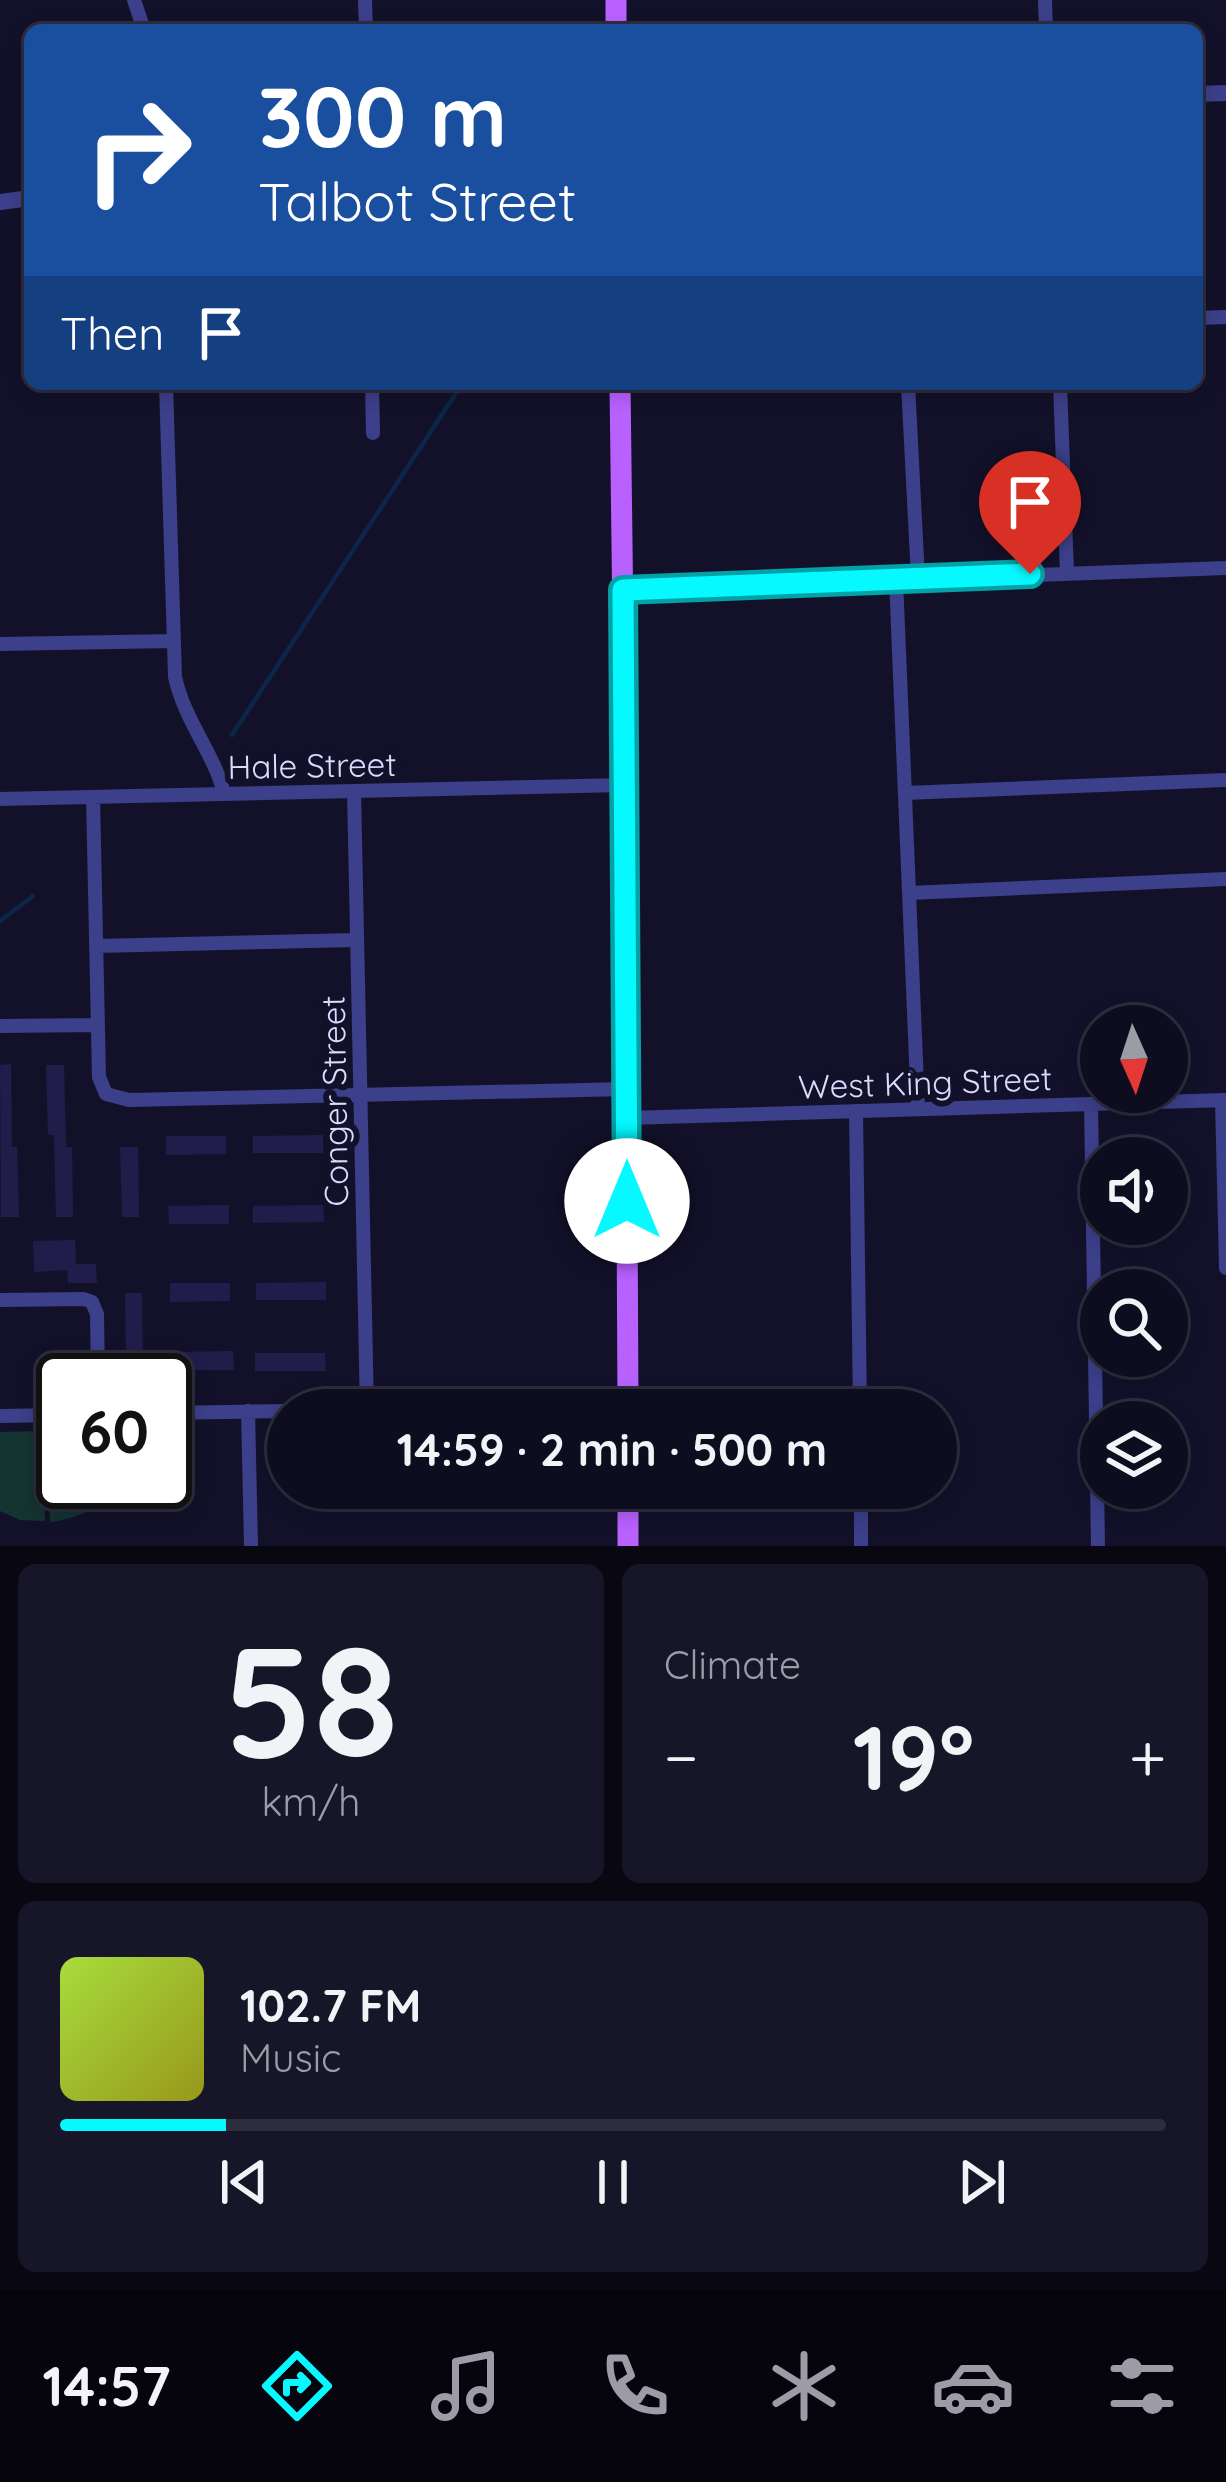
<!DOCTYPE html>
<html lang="en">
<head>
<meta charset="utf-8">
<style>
	body { margin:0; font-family:Quicksand,sans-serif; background:#171629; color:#f1f3f6; height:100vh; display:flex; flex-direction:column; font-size:45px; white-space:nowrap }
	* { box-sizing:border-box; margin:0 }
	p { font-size:39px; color:#9b9ca5 }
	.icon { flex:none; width:66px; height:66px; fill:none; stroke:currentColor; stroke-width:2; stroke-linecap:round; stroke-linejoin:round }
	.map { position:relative; height:1546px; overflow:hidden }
	.panel { display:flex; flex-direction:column; gap:18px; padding:18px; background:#080712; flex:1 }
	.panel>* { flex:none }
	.hud { position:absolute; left:24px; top:24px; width:1179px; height:366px; border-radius:18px; box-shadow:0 6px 18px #0003,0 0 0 3px #2e2d3e; background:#1a4fa0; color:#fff; overflow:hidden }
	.needle { width:78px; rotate:177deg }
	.buttons { position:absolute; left:1080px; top:1005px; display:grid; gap:24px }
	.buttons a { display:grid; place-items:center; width:108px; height:108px; border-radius:50%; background:#0e0d20; box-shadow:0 6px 18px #0003,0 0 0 3px #2e2d3e; font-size:60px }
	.speed { position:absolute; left:36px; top:1353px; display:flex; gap:24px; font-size:60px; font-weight:700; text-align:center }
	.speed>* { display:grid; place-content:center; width:156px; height:156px; border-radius:50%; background:#0e0d20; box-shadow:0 6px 18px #0003,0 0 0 3px #2e2d3e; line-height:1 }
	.speed .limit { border:6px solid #111; border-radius:18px; background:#fff; color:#111 }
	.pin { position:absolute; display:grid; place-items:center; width:102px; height:102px; color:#fff; margin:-123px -51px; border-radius:50% 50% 50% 0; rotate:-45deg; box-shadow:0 0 12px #0007 }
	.pin .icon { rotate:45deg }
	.me { position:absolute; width:132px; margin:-66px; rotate:0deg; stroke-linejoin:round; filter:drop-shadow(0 0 9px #0008) }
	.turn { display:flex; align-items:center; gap:42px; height:252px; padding:0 36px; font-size:54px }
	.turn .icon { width:156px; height:156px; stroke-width:2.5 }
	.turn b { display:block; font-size:84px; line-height:102px }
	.then { display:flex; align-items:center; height:114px; padding:0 36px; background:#0003; gap:24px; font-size:45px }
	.big { font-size:90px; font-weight:700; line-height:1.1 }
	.panel .card { flex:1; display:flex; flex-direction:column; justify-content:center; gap:18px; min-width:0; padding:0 42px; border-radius:18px; background:#171629 }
	.panel .dial { align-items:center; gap:0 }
	.dial b { font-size:156px; line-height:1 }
	.song { display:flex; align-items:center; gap:36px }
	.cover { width:144px; height:144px; border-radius:18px; background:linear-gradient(135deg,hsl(80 70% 55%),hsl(60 70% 35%)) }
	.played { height:12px; border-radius:6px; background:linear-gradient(90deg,#06f9ff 15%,#2e2d3e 15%) }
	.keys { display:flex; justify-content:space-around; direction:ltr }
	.heat { display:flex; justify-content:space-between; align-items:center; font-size:66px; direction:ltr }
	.panel .tiles { flex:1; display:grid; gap:18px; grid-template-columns:1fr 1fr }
	.card:last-child { grid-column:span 2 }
	.trip { position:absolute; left:267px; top:1389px; width:690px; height:120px; border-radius:60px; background:#0e0d20; box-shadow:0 6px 18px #0003,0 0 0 3px #2e2d3e; font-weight:700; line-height:120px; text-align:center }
	.tab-bar { display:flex; height:192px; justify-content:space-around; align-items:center; background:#06050d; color:#9b9ca5 }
	.tab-bar .icon { width:84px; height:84px }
	.tab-bar .current { color:#06f9ff }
	.tab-bar b { font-size:54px; color:#f1f3f6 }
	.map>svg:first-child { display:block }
</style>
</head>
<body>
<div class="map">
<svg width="1226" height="1546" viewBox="0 0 1226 1546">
	<rect width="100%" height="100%" fill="#13112a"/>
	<path fill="#133431" d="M43 1431 45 1521 20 1520 0 1511V1432Z
		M49 1431H63V1482H125C103 1505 83 1518 50 1522Z"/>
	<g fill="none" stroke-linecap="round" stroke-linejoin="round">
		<path stroke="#0b2649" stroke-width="4.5" d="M232 735 462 384
			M0 921 33 896"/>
	</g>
	<path fill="#221c4b" d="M11 1064 12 1147H17L19 1217H1L0 1065Z
		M46 1065H64L66 1147H72L73 1217H56L54 1135H48Z
		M323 1135V1153H253V1136Z
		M166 1136H226V1154L166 1155Z
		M120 1147H138L139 1217H122Z
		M229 1205V1224H169L168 1206Z
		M323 1205 324 1222 253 1223V1206Z
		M75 1240 76 1264H96L97 1283H68L67 1270 34 1272 33 1241Z
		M326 1282V1300H256V1283Z
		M170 1283H230V1301L170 1302Z
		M125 1293H142L143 1363H126Z
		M233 1351 234 1370H173V1352Z
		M255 1353H325L326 1371H255Z"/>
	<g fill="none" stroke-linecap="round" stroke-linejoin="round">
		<path stroke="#3c3f89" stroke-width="14" d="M134 0 144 30
			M365 0 366 30
			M1045 0 1046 30
			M1197 318 1226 317
			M166 384 175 677C185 722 213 751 224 793
			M372 384 373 433
			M908 384 918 578
			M1060 384 1067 573
			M896 579 918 1109
			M623 590 1226 568
			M0 644 173 641
			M354 791 367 1410
			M905 793 1226 780
			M93 797 99 1077 106 1094 129 1100 627 1089
			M0 799 625 785
			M909 893 1226 879
			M96 946 357 940
			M0 1026 98 1025
			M1222 1100 1226 1268
			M1091 1104 1098 1546
			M856 1111 860 1410
			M627 1118 1226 1100
			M0 1300 84 1299 92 1302 97 1314 98 1380
			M363 1410 628 1407
			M248 1411 251 1546
			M165 1413 288 1411
			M0 1416 63 1415
			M861 1488V1546"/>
		<path stroke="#3c3f89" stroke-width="16" d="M1197 94 1226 93
			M0 202 30 198"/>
		<path stroke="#b861ff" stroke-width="21" d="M616 0V30
			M620 384 625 785 628 1410
			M628 1488V1546"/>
	</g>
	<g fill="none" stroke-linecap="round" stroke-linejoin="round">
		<g stroke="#04a2a6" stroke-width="30">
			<path id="route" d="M627 1201 623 590 1030 574"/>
		</g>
		<use href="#route" stroke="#06f9ff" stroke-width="21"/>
	</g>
	<g text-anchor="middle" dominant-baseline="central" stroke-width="12" stroke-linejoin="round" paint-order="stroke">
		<g font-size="33" fill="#dbdaff" stroke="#13112a">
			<text transform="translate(312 765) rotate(-1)">Hale Street</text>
			<text transform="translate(925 1082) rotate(-2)">West King Street</text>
			<text transform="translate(334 1101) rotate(-91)">Conger Street</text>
		</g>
	</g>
</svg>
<div class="buttons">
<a><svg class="needle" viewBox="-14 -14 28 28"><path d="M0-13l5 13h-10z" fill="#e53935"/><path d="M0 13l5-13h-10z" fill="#9b9ca5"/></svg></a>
<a><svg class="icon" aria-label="sound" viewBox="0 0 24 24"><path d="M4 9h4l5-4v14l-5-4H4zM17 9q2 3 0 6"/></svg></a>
<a><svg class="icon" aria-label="search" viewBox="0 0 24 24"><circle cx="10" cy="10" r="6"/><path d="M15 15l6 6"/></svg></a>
<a><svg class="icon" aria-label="layers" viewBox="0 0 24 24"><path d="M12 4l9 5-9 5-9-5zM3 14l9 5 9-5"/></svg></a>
</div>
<div class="speed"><div class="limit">60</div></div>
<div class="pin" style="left:1030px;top:574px;background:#d93025"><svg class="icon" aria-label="arrive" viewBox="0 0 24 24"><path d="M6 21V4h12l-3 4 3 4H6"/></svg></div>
<svg class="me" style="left:627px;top:1201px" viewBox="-20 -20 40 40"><circle r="19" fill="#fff"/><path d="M0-13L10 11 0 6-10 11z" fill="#06f9ff"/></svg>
<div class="trip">14:59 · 2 min · 500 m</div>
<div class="hud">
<div class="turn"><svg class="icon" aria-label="right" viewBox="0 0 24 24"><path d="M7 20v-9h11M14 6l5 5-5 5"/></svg><div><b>300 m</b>Talbot Street</div></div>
<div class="then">Then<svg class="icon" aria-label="arrive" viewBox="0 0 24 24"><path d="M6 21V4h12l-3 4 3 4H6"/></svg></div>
</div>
</div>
<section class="panel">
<div class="tiles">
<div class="card dial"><b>58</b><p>km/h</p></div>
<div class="card"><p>Climate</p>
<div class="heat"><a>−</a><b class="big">19°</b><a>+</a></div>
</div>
<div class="card">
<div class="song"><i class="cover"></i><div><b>102.7 FM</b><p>Music</p></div></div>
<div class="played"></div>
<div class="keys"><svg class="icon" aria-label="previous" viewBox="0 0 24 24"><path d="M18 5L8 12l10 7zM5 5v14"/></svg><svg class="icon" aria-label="pause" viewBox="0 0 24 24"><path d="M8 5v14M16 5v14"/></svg><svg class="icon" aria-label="next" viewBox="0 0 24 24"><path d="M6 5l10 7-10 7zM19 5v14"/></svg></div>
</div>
</div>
</section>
<nav class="tab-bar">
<b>14:57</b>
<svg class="icon current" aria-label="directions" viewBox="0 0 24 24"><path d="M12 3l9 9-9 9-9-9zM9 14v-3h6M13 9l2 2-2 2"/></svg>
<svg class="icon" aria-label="music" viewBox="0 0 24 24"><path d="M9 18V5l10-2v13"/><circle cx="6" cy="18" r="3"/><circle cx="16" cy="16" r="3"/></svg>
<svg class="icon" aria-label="phone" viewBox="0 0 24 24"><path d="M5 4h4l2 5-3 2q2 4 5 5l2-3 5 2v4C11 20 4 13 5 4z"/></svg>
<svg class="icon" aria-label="climate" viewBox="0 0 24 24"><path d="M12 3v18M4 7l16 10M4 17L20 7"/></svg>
<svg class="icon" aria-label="car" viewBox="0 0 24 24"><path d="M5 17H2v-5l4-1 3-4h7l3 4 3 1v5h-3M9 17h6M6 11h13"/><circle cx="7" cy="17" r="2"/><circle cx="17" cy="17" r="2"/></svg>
<svg class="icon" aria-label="filters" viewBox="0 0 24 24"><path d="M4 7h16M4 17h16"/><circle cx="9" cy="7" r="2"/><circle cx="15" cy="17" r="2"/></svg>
</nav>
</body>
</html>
